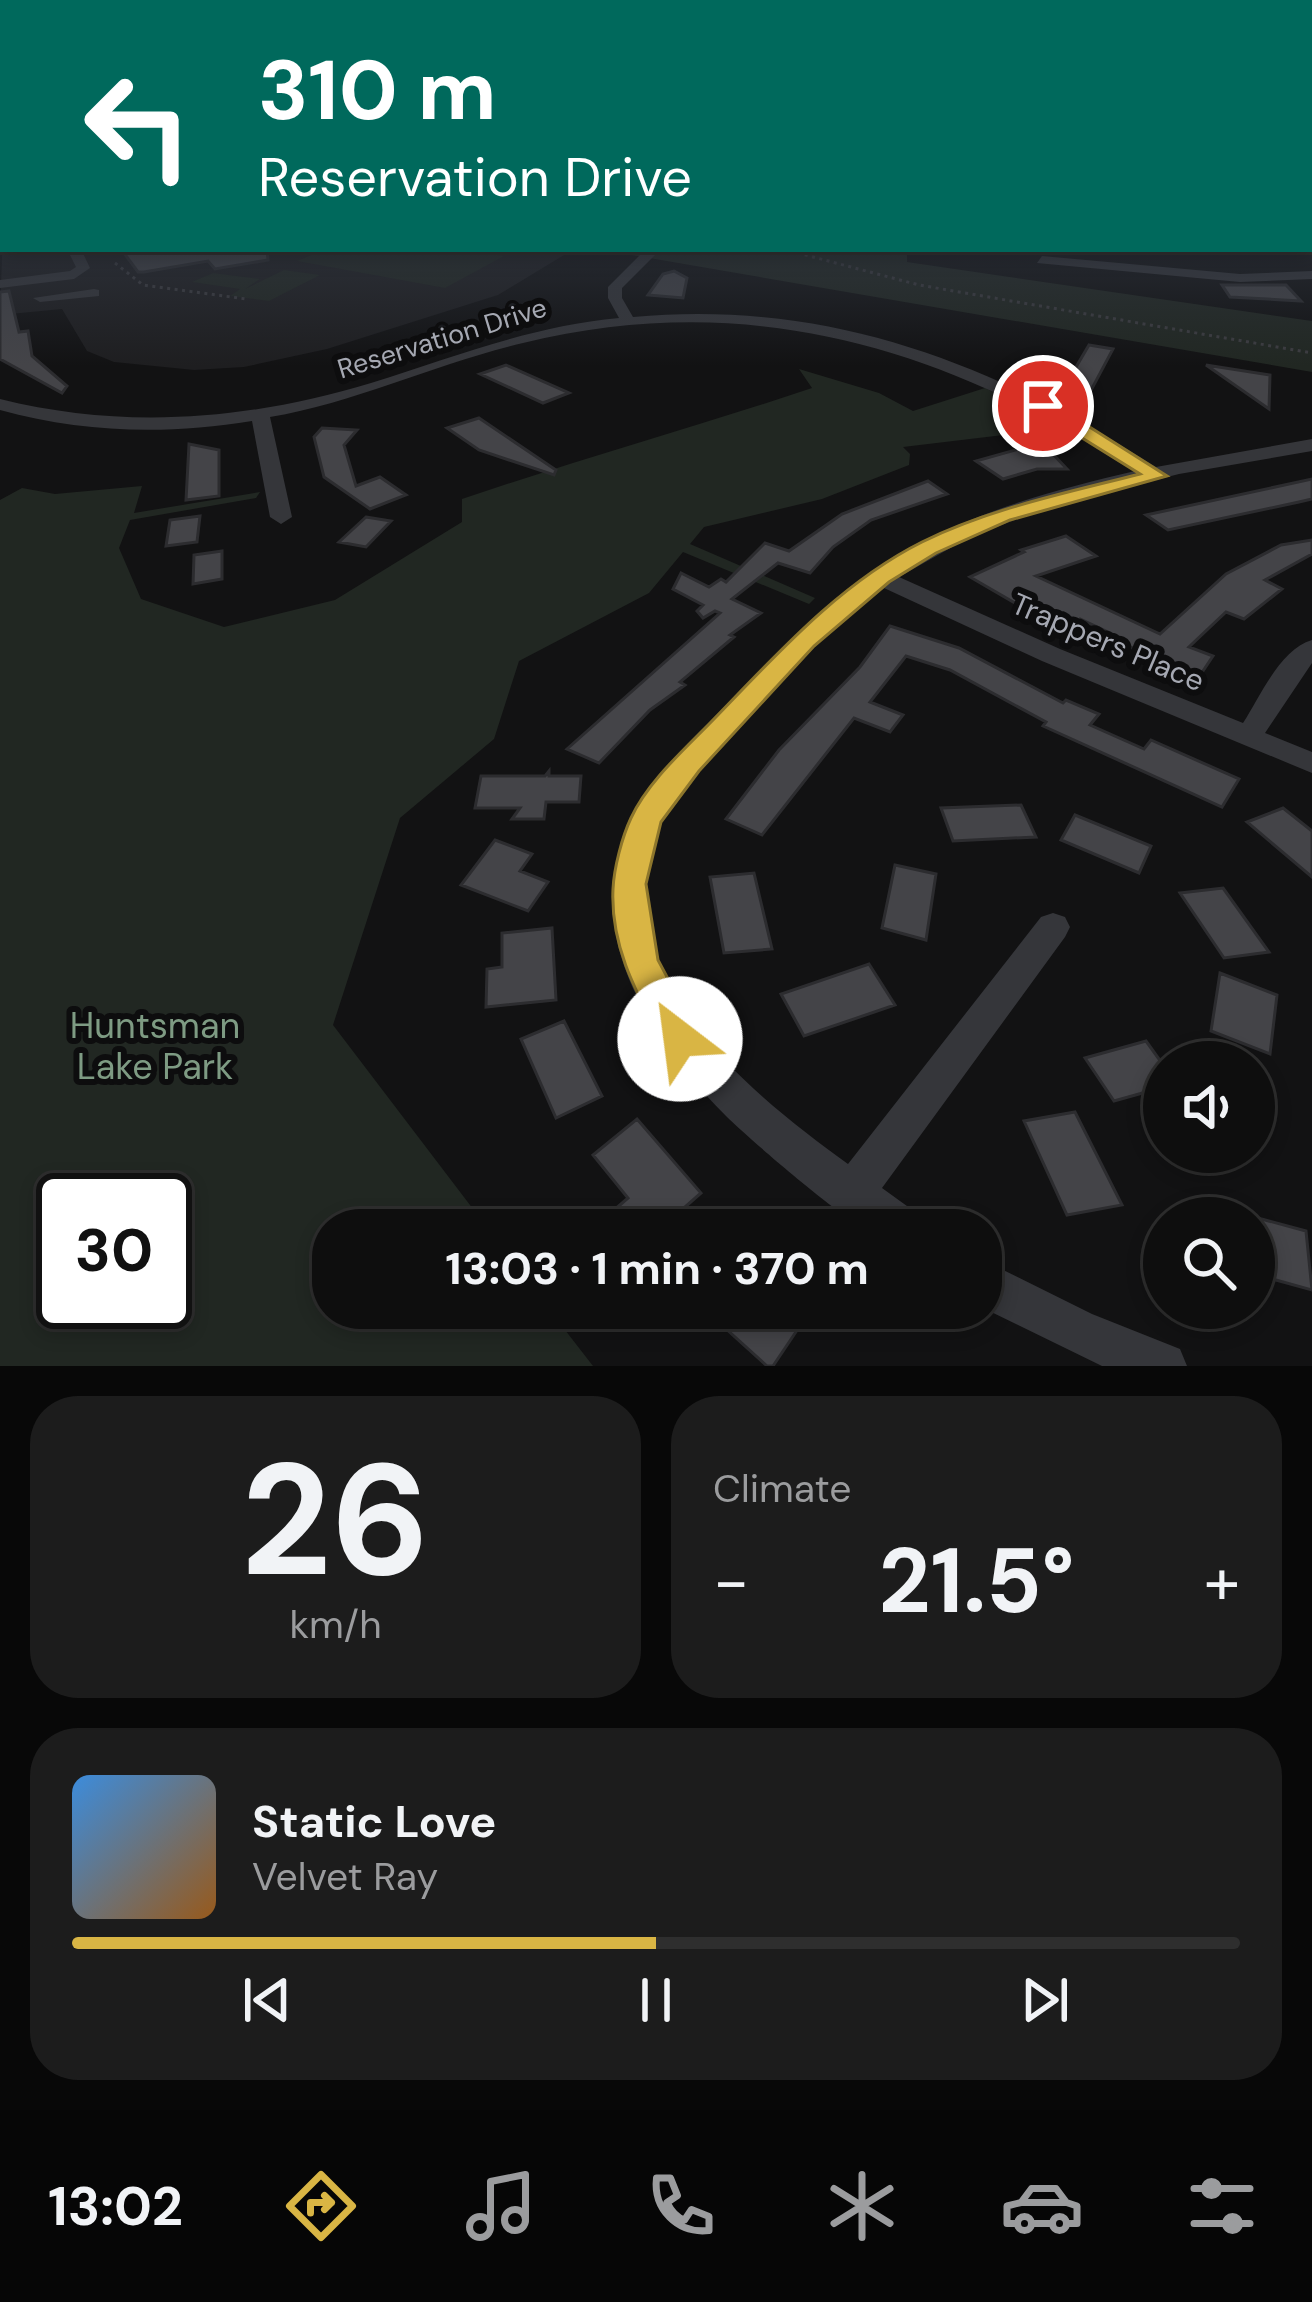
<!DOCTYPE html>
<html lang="en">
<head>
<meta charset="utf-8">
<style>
	body { margin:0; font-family:"DM Sans",sans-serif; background:#1c1c1c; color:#f1f3f6; height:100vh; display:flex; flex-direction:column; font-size:45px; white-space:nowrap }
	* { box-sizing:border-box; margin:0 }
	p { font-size:39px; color:#9b9c9e }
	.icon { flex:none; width:66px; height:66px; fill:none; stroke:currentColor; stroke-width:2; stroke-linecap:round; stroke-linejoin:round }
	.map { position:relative; height:1366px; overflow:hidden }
	.side { display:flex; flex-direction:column; gap:30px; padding:30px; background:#080808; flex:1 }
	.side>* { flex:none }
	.hud { position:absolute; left:0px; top:0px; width:1314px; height:252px; box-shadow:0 6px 18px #0003,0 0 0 3px #2e2e2e; background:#00695c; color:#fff; overflow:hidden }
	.buttons { position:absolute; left:1143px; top:1041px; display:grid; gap:24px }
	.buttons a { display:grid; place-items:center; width:132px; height:132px; border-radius:50%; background:#0e0e0e; box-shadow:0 6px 18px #0003,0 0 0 3px #2e2e2e; font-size:60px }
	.speed { position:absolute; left:36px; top:1173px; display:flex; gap:24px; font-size:60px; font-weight:700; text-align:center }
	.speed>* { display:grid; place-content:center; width:156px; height:156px; border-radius:50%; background:#0e0e0e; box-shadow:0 6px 18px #0003,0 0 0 3px #2e2e2e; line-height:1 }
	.speed .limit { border:6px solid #111; border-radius:18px; background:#fff; color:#111 }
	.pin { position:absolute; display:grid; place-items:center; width:102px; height:102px; color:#fff; margin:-51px; border:6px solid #fff; border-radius:50%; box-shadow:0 3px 12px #0007 }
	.me { position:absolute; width:132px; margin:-66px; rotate:330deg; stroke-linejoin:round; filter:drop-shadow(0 0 9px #0008) }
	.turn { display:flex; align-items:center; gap:42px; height:252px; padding:0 60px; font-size:54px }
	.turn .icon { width:156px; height:156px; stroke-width:2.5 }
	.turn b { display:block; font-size:84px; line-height:102px }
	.big { font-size:90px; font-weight:700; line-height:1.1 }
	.side .card { flex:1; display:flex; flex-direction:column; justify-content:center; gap:18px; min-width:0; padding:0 42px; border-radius:48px; background:#1c1c1c }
	.side .dial { align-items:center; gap:0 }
	.dial b { font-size:156px; line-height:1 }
	.song { display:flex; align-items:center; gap:36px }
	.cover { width:144px; height:144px; border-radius:18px; background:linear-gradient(135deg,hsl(210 70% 55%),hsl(30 70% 35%)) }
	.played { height:12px; border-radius:6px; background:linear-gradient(90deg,#d9b544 50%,#2e2e2e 50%) }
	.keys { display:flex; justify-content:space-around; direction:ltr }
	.heat { display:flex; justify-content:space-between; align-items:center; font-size:66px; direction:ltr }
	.side .tiles { flex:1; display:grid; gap:30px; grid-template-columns:1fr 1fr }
	.card:last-child { grid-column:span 2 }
	.trip { position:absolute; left:312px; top:1209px; width:690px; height:120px; border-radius:48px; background:#0e0e0e; box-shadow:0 6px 18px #0003,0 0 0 3px #2e2e2e; font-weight:700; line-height:120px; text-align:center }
	.tab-bar { display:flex; height:192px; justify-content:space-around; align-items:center; background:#060606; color:#9b9c9e }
	.tab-bar .icon { width:84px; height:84px }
	.tab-bar .selected { color:#d9b544 }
	.tab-bar b { font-size:54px; color:#f1f3f6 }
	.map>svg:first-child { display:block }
</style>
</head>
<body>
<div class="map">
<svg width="1312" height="1366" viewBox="0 0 1312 1366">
	<rect width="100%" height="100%" fill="#121213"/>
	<path fill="#1e1e20" d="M3 228V249H574L498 295 327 349 244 367 194 370 114 362 87 351 62 309 0 315Z"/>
	<path fill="#212722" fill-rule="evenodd" d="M326 249H459L504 256 445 288 297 261Z
		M597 249H907V262L1312 321V372Z
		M284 270 320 275 269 301 230 296 240 289 192 282 213 273 260 279 245 289Z
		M799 369 879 393 913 411 985 388 1063 428 903 447 910 454 909 465 822 499 704 527 690 544 815 598 809 604 683 552 649 593 519 661 494 739 400 818 333 1025 489 1230H333V1308H548L593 1366H0V500L22 488 55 494 142 486 134 513 260 492 256 498 130 520 119 548 141 599 224 627 335 600 462 522V499C579 459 696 427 812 388ZM63 1200H165V1302H63Z"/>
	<path fill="#444448" stroke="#2c2c2f" stroke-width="3" d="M121 249H267L268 260 215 269 208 261 144 272H138Z
		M674 271 687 278 683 298 648 295 663 274Z
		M1222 285H1286L1301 301 1230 297Z
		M9 291 19 332 28 331 32 356 67 386 62 393 0 359V292Z
		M1089 345 1113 349 1088 396 1066 384Z
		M506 365 569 393 543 403 480 374Z
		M1206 365 1270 375 1269 409Z
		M479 418 556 470 554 475 479 450 447 428Z
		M322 428 357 430 344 445 356 486 380 477 406 495 370 509 324 477 314 437Z
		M1037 437 1067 469H1037L1003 479 976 461 1019 449 1010 439Z
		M189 444 219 450V496L186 500Z
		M1312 479V499L1299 502 1168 530 1146 515Z
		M928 481 947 494 871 520 833 547 810 573 778 563 732 599 761 613 730 635 734 637 680 682 685 685 650 710 599 763 567 749 720 613 715 611 703 618 697 611 703 605 673 589 681 573 709 587 721 579 726 582 765 543 789 551 842 514Z
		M200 516 197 542 166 546 170 520Z
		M366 517 391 521 366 547 339 542Z
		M1066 536 1096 556 1036 576 1160 634 1226 574 1281 545 1312 540V554L1265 580 1282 589 1244 619 1226 612 1189 647 1213 656 1201 674 1122 644 1125 640 1080 619 1070 626 1020 601 1015 603 970 577 1024 552 1021 550Z
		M222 551V579L193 584 194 555Z
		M890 626 959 648 1063 703 1066 700 1099 714 1090 725 1144 749 1151 740 1239 779 1222 807 1043 726 1046 722 950 670 906 656 870 702 903 715 890 732 854 718 762 835 726 819 779 750 860 667Z
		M549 771V776H581L579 802H546L544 819H512L520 808H475L481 776H545Z
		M1021 805 1036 837 953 841 941 808Z
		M1283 808 1312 831V877L1247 822Z
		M1075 815 1151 846 1139 873 1061 840Z
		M495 840 532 854 520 871 548 882 528 911 461 885Z
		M895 865 936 874 926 940 882 928Z
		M754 873 772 949 724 953 710 877Z
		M1223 888 1269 952 1224 958 1180 893Z
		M552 928 556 1000 486 1007 487 969 502 967V933Z
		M869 964 895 1005 804 1036 781 994Z
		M1220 973 1277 995 1270 1054 1211 1031Z
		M564 1021 602 1096 556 1118 521 1039Z
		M1146 1041 1164 1066V1087L1114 1101 1085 1058Z
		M1075 1112 1122 1205 1067 1215 1024 1121Z
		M637 1119 701 1193 659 1230H629L613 1211 628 1198 593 1155Z
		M1254 1217 1306 1231 1312 1290 1254 1274Z
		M703 1308H812L773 1366H767Z"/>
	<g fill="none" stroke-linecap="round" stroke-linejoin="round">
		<path stroke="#3c3c40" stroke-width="3" stroke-dasharray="3 4.5" stroke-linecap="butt" d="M783 249 919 285 1312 353
			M115 263 143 285 246 299"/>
		<path fill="#35363a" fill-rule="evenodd" d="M0 179H3L0 186Z
			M1311 216H1312V224H1311Z
			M3 233V241L0 242V234Z
			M67 249H81L90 268 74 279 0 288V280L70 271 76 267Z
			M646 249H661L622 288V298L633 317C829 299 994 364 1156 467L1312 439V451L1179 474 1049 507 968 538 899 577 1060 649 1243 723C1260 697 1280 649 1312 640V663L1265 733 1312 752V773L1042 661 884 588C832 626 788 673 745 719 717 749 681 780 663 817 591 965 743 1088 848 1164L1041 917 1053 913 1065 917 1070 927 1065 937 882 1188 918 1214 924 1230C907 1230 886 1233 869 1230 850 1226 746 1136 727 1117 650 1041 576 928 632 818 655 772 696 736 731 700 776 655 822 608 873 572 949 518 1046 492 1135 471 945 347 750 288 523 343 437 363 358 402 270 417L292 517 281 524 270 517 252 421C167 435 83 433 0 410V399C124 430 249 420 371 383 454 357 531 326 619 318L608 298V287Z
			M1042 256 1240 274 1312 271V279L1240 282 1037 263Z
			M94 289 99 290V296L40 302 33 298Z
			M981 1259 1092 1314 1180 1349 1187 1366H1102L981 1307Z"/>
		<path fill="#505156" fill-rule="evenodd" d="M1311 226H1312V236H1311Z"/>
	</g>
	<linearGradient id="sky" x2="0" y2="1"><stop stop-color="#0a0a0a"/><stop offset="0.48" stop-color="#333944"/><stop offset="1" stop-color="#333944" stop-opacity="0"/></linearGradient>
	<rect width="1312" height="366" fill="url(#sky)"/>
	<path fill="#d9b544" stroke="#8d762c" stroke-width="3" d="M1037 402H1050L1167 476 1010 520 936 553 889 582 814 646 699 771 661 822 646 884 658 960 700 1039 694 1051 680 1056 667 1051C640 999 610 950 613 889 614 868 622 837 631 818 648 781 686 748 713 720 776 655 840 583 922 542 991 508 1066 493 1140 474L1037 410Z"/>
	<g text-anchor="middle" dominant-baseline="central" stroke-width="12" stroke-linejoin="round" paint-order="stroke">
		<g font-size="27" fill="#a5a8b2" stroke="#0d0d0e">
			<text transform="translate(442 338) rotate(-17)">Reservation Drive</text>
		</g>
		<g font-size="30" fill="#a5a8b2" stroke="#0d0d0e">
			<text transform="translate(1108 642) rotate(23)">Trappers Place</text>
		</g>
		<g font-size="36" fill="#7e9b83" stroke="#0d0d0e">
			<text x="155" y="1025">Huntsman<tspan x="155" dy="41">Lake Park</tspan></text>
		</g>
	</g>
</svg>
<div class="buttons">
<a><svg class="icon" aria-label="sound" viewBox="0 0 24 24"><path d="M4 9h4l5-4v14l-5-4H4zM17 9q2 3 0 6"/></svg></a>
<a><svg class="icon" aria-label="search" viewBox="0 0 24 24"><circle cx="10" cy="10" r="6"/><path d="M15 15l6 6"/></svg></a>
</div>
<div class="speed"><div class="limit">30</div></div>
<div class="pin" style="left:1043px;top:406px;background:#d93025"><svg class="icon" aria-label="arrive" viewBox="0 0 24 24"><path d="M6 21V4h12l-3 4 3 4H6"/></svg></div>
<svg class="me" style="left:680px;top:1039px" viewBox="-20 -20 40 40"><circle r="19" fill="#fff"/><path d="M0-13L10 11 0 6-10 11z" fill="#d9b544"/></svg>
<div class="trip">13:03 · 1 min · 370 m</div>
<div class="hud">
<div class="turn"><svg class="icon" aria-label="left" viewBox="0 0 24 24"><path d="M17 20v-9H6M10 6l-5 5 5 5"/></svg><div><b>310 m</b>Reservation Drive</div></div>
</div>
</div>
<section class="side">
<div class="tiles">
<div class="card dial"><b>26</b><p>km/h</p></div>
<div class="card"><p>Climate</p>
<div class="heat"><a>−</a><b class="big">21.5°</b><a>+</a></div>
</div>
<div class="card">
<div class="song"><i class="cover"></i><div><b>Static Love</b><p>Velvet Ray</p></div></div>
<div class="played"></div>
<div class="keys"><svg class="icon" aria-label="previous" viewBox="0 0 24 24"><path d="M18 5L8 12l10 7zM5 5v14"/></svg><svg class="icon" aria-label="pause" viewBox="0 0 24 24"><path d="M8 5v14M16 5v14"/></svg><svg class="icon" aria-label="next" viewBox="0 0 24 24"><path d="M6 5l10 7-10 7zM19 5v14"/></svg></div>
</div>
</div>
</section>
<nav class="tab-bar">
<b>13:02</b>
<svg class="icon selected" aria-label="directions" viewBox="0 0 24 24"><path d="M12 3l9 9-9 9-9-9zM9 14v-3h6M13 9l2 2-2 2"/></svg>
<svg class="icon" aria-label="music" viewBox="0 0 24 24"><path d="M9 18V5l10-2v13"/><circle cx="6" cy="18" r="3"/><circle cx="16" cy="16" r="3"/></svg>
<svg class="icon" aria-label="phone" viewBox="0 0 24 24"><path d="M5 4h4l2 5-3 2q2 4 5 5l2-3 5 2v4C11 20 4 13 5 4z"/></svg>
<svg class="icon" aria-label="climate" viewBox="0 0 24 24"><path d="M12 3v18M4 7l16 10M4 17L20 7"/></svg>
<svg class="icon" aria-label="car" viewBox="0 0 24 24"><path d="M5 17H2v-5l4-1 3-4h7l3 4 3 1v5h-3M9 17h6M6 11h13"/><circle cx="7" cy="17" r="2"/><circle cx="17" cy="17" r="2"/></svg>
<svg class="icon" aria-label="filters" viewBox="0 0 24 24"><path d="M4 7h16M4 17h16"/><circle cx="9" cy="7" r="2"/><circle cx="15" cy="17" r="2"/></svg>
</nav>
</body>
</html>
